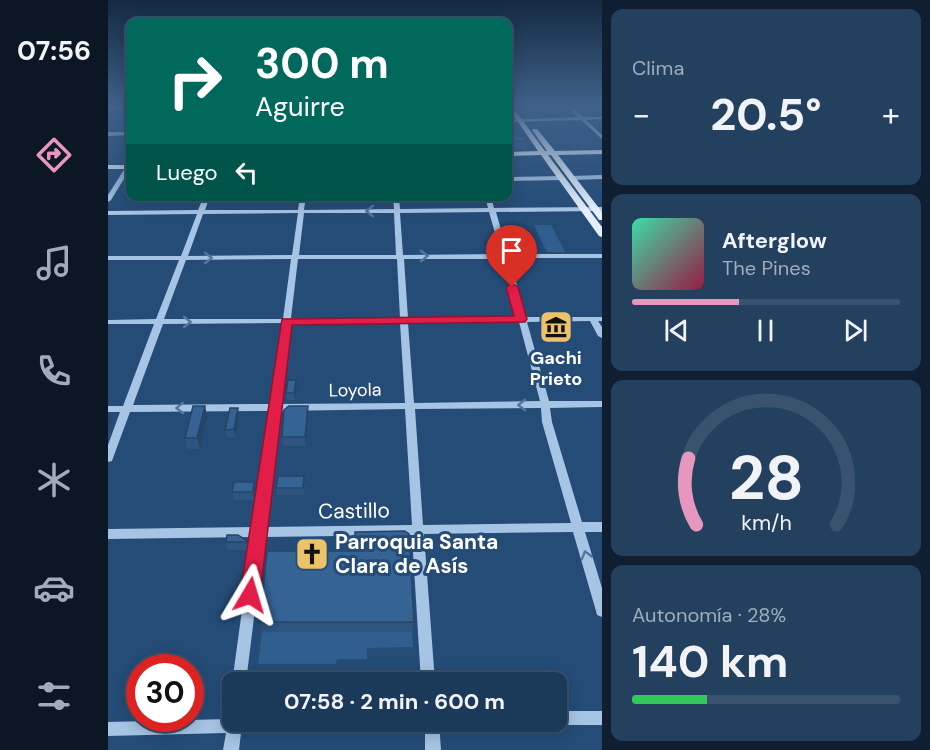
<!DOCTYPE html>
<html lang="es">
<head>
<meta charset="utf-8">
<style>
	body { margin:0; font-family:"DM Sans",sans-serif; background:#24405f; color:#f1f3f6; height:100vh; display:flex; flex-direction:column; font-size:22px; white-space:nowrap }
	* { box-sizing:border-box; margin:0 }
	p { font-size:20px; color:#a0acba }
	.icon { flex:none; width:33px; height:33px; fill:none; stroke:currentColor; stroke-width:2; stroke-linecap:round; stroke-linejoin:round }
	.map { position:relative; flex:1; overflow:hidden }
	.panel { display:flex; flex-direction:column; gap:9px; padding:9px; background:#0f1f31; width:328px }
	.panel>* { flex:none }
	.banner { position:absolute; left:18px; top:18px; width:386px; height:183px; border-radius:12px; box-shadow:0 3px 15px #0003,0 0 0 2px #39536f; background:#00695c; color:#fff; overflow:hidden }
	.speed { position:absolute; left:18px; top:654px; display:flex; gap:12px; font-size:30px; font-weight:700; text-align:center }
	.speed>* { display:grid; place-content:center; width:78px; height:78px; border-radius:50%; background:#1b3959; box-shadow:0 3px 15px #0003,0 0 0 2px #39536f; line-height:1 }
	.speed .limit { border:9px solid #d22; background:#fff; color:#111 }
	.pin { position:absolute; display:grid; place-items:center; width:51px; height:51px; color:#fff; margin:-62px -26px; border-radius:50% 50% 50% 0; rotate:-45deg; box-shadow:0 0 6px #0007 }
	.pin .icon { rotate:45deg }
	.me { position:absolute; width:66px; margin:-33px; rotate:7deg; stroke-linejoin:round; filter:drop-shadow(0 0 4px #0008) }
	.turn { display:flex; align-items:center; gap:21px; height:126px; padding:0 30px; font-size:27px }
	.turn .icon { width:78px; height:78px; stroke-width:2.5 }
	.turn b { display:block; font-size:42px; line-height:51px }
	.then { display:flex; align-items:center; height:57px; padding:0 30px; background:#0003; gap:12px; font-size:22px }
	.big { font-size:45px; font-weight:700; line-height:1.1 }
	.panel .tile { flex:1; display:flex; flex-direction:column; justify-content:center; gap:9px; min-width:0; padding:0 21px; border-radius:12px; background:#24405f }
	.panel .dial { align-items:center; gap:0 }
	.dial svg { height:156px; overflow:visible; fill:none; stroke:#39536f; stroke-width:7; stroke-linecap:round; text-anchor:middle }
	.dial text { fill:#f1f3f6; stroke:none }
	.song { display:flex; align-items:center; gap:18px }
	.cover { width:72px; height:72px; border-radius:9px; background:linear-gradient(135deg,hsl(160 70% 55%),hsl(340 70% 35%)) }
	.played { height:6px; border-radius:3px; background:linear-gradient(90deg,#e797bd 40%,#39536f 40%) }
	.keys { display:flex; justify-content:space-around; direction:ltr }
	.heat { display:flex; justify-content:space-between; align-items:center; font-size:33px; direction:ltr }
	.charge { height:9px; border-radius:4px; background:linear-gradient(90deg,#34c759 28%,#39536f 0) }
	.trip { position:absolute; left:114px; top:672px; width:345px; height:60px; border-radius:12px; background:#1b3959; box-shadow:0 3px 15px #0003,0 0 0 2px #39536f; font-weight:700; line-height:60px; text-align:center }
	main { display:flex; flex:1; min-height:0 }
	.tabs { display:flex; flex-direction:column; width:108px; justify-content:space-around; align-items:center; background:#0b1724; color:#a0acba }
	.tabs .icon { width:42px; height:42px }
	.tabs .selected { color:#e797bd }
	.tabs b { font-size:27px; color:#f1f3f6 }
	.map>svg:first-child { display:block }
</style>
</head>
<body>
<main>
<nav class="tabs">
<b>07:56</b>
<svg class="icon selected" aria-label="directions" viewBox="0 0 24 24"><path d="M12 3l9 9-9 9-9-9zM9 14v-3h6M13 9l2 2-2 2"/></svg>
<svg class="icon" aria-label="music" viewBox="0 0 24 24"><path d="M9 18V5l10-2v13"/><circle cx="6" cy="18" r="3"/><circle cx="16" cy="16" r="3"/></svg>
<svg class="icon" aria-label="phone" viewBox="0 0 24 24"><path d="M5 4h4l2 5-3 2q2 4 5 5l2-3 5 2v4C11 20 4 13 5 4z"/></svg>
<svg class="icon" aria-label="climate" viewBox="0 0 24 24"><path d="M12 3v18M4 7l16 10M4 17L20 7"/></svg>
<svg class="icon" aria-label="car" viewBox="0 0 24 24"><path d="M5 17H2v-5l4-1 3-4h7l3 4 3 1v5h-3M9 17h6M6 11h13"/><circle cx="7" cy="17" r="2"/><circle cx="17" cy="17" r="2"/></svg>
<svg class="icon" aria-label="filters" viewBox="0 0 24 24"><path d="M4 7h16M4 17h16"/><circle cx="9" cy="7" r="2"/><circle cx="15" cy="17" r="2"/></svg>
</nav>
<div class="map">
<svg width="494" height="750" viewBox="0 0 494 750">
	<rect width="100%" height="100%" fill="#244c77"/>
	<path fill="#2f5e8f" d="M426 225H443L457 252H439Z
		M154 632H304L305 647 259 648V659H229L228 664H150Z"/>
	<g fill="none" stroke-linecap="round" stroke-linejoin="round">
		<path fill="#a6c4e3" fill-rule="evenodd" d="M22 106V108L0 109V107Z
			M459 106H463L475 117H494V119L478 120 494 135V139L473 120 399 122V120L470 117Z
			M0 132H22V135L0 136Z
			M22 163V169L3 200 0 202V195L19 165Z
			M494 175V179L463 180 460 178 463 176Z
			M399 177 454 176 457 178 454 180 399 181Z
			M96 196H102L97 210H190L192 196H198L196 210 286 209 285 196H291L292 209 380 208 377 196H383L386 208 494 207V211L388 212 400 254H494V258H401L418 317H494V321H490L494 327V338L490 336 482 321 419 322 441 401H494V407L442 408 444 422 474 522H494V532H477L494 588V617L489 615 488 611 465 532 316 534 327 682H313L304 535 156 537 138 682 124 683 144 537 0 539V529L146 527 162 411 22 412 5 458 4 461 0 462V445L12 412H0V406H15L46 324H0V320L48 319 71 260H0V256H73L89 214 0 215V211L90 210ZM381 212 393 254 295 255 292 213ZM190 213 184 255 80 256 95 214ZM196 213H286L288 255H191ZM183 259 175 319H56L78 260ZM190 259H289L292 318H183ZM296 259H394L410 317 300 318ZM411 322 432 401 306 403 300 323ZM174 323 163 404 25 405 55 324ZM182 323H292L297 403 172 404ZM433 408 434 422 463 523 315 525 307 409ZM297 409 304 525 157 527 172 411Z
			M448 711H494V725H448L442 722H448Z
			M124 717V722H285L283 727 278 729 133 733 131 750H115L118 733 0 736V722L121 719Z
			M317 722H331L333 750H317Z"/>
		<path fill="#e5effc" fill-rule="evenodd" d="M399 106H404L437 151H439L424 130 425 129H429L447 151 494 150V154L450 155 494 212V220H491L443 155H440L494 227V237L491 236 433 155 399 156V152L430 151Z
			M0 165H22V169H0Z"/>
	</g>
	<path fill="#2e557f" d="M399 137 419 141 417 149 399 150Z
		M189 387 187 400H179L178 393Z
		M97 406 99 417 92 449H80L77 438Z
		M200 414 198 446H175L174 437Z
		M131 415 127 437H119L117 430Z
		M197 484 196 495H169L168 488Z
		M147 489 146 500H126L124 492Z
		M139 541 140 550H119L118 542Z
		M152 622H306L304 632H154Z"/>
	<path fill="#254568" d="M188 380 189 387 187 400 186 393Z
		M97 406 99 417 92 449 89 438Z
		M200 406V414L198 446 197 437Z
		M130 408 131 415 127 437 126 429Z
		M2 412 5 419 2 427 0 423V417Z
		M146 482 147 489 146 500 145 492Z"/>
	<path fill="#356394" stroke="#254568" stroke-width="1.5" d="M416 136 419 141H400L399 140V137Z
		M180 380H188L186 393H178Z
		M85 406H97L89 438H77Z
		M181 406H200L197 437H174L176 410Z
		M122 408H130L126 429 117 430Z
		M170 476H196L195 488H168Z
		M126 482H146L145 492H124Z
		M297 531 301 534 306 622H152L159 551H247V532Z
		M119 535H130L139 541V542H118Z"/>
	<defs><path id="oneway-chevron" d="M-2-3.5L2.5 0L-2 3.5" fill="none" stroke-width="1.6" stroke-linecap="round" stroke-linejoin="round" transform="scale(1.5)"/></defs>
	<g stroke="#52769d">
		<use href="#oneway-chevron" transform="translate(262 211) rotate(180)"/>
		<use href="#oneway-chevron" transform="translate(316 256) rotate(-1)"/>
		<use href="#oneway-chevron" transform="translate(100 258)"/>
		<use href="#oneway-chevron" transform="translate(79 322)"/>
		<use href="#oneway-chevron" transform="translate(414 405) rotate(180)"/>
		<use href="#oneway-chevron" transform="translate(72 408) rotate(179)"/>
		<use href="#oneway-chevron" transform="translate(478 555) rotate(-106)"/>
	</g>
	<linearGradient id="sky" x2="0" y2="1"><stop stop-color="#142a41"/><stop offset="0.5" stop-color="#3f618a"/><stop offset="1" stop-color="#3f618a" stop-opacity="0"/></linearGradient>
	<rect width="494" height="211" fill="url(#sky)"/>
	<path fill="#e11d48" stroke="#92132f" stroke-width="1.5" d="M404 283 410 287 419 319 417 322 184 325 152 595 149 601 142 604 135 601 132 595 174 319 406 316 398 287Z"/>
	<defs>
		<g id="museum-square" transform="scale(1.725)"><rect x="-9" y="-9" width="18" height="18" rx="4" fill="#ecc26a" stroke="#244c77"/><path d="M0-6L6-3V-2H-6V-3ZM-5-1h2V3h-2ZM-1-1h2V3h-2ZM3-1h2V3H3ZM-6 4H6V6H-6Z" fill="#111"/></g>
		<g id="church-square" transform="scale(1.725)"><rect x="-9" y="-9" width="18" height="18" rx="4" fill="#ecc26a" stroke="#244c77"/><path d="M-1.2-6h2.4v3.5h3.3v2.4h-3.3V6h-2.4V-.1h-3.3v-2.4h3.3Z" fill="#111"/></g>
	</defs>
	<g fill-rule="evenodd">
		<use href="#museum-square" x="448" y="327"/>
		<use href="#church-square" x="204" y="554"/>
	</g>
	<g text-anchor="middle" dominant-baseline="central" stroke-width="6" stroke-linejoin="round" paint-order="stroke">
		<g font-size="18" font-weight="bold" fill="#fff" stroke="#244c77">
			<text x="448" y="358">Gachi<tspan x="448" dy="21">Prieto</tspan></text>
		</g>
		<g font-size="18" fill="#fff" stroke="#244c77">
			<text transform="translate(247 390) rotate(-1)">Loyola</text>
		</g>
		<g font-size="21" fill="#fff" stroke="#244c77">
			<text transform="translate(246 511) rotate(-1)">Castillo</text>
		</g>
		<g font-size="21" font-weight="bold" fill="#fff" stroke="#244c77" text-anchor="start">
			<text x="227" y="542">Parroquia Santa<tspan x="227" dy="24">Clara de Asís</tspan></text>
		</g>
	</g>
</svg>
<div class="speed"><div class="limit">30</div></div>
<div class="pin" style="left:404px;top:287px;background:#d93025"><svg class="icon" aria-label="arrive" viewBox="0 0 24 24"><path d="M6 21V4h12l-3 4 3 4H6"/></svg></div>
<svg class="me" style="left:142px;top:595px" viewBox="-20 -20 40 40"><path d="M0-17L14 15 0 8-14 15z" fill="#e11d48" stroke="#fff" stroke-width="4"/></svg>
<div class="trip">07:58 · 2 min · 600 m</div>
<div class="banner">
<div class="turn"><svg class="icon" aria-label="right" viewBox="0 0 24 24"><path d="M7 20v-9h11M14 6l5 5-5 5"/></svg><div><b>300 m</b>Aguirre</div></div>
<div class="then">Luego<svg class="icon" aria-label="left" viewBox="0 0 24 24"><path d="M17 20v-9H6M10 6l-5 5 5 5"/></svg></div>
</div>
</div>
<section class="panel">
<div class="tile"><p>Clima</p>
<div class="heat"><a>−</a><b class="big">20.5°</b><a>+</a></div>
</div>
<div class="tile">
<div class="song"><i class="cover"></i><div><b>Afterglow</b><p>The Pines</p></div></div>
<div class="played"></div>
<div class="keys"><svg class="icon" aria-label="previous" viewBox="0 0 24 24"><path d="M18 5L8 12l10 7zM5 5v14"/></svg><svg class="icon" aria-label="pause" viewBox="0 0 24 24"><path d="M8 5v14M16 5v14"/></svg><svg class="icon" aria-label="next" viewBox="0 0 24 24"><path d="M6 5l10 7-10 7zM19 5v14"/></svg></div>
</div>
<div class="tile dial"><svg viewBox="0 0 100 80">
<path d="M14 69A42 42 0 1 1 86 69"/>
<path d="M14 69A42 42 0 0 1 10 35" stroke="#e797bd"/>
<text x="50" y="56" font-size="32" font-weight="700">28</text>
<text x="50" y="72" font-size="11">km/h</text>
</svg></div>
<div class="tile"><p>Autonomía · 28%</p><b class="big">140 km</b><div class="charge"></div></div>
</section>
</main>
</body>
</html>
